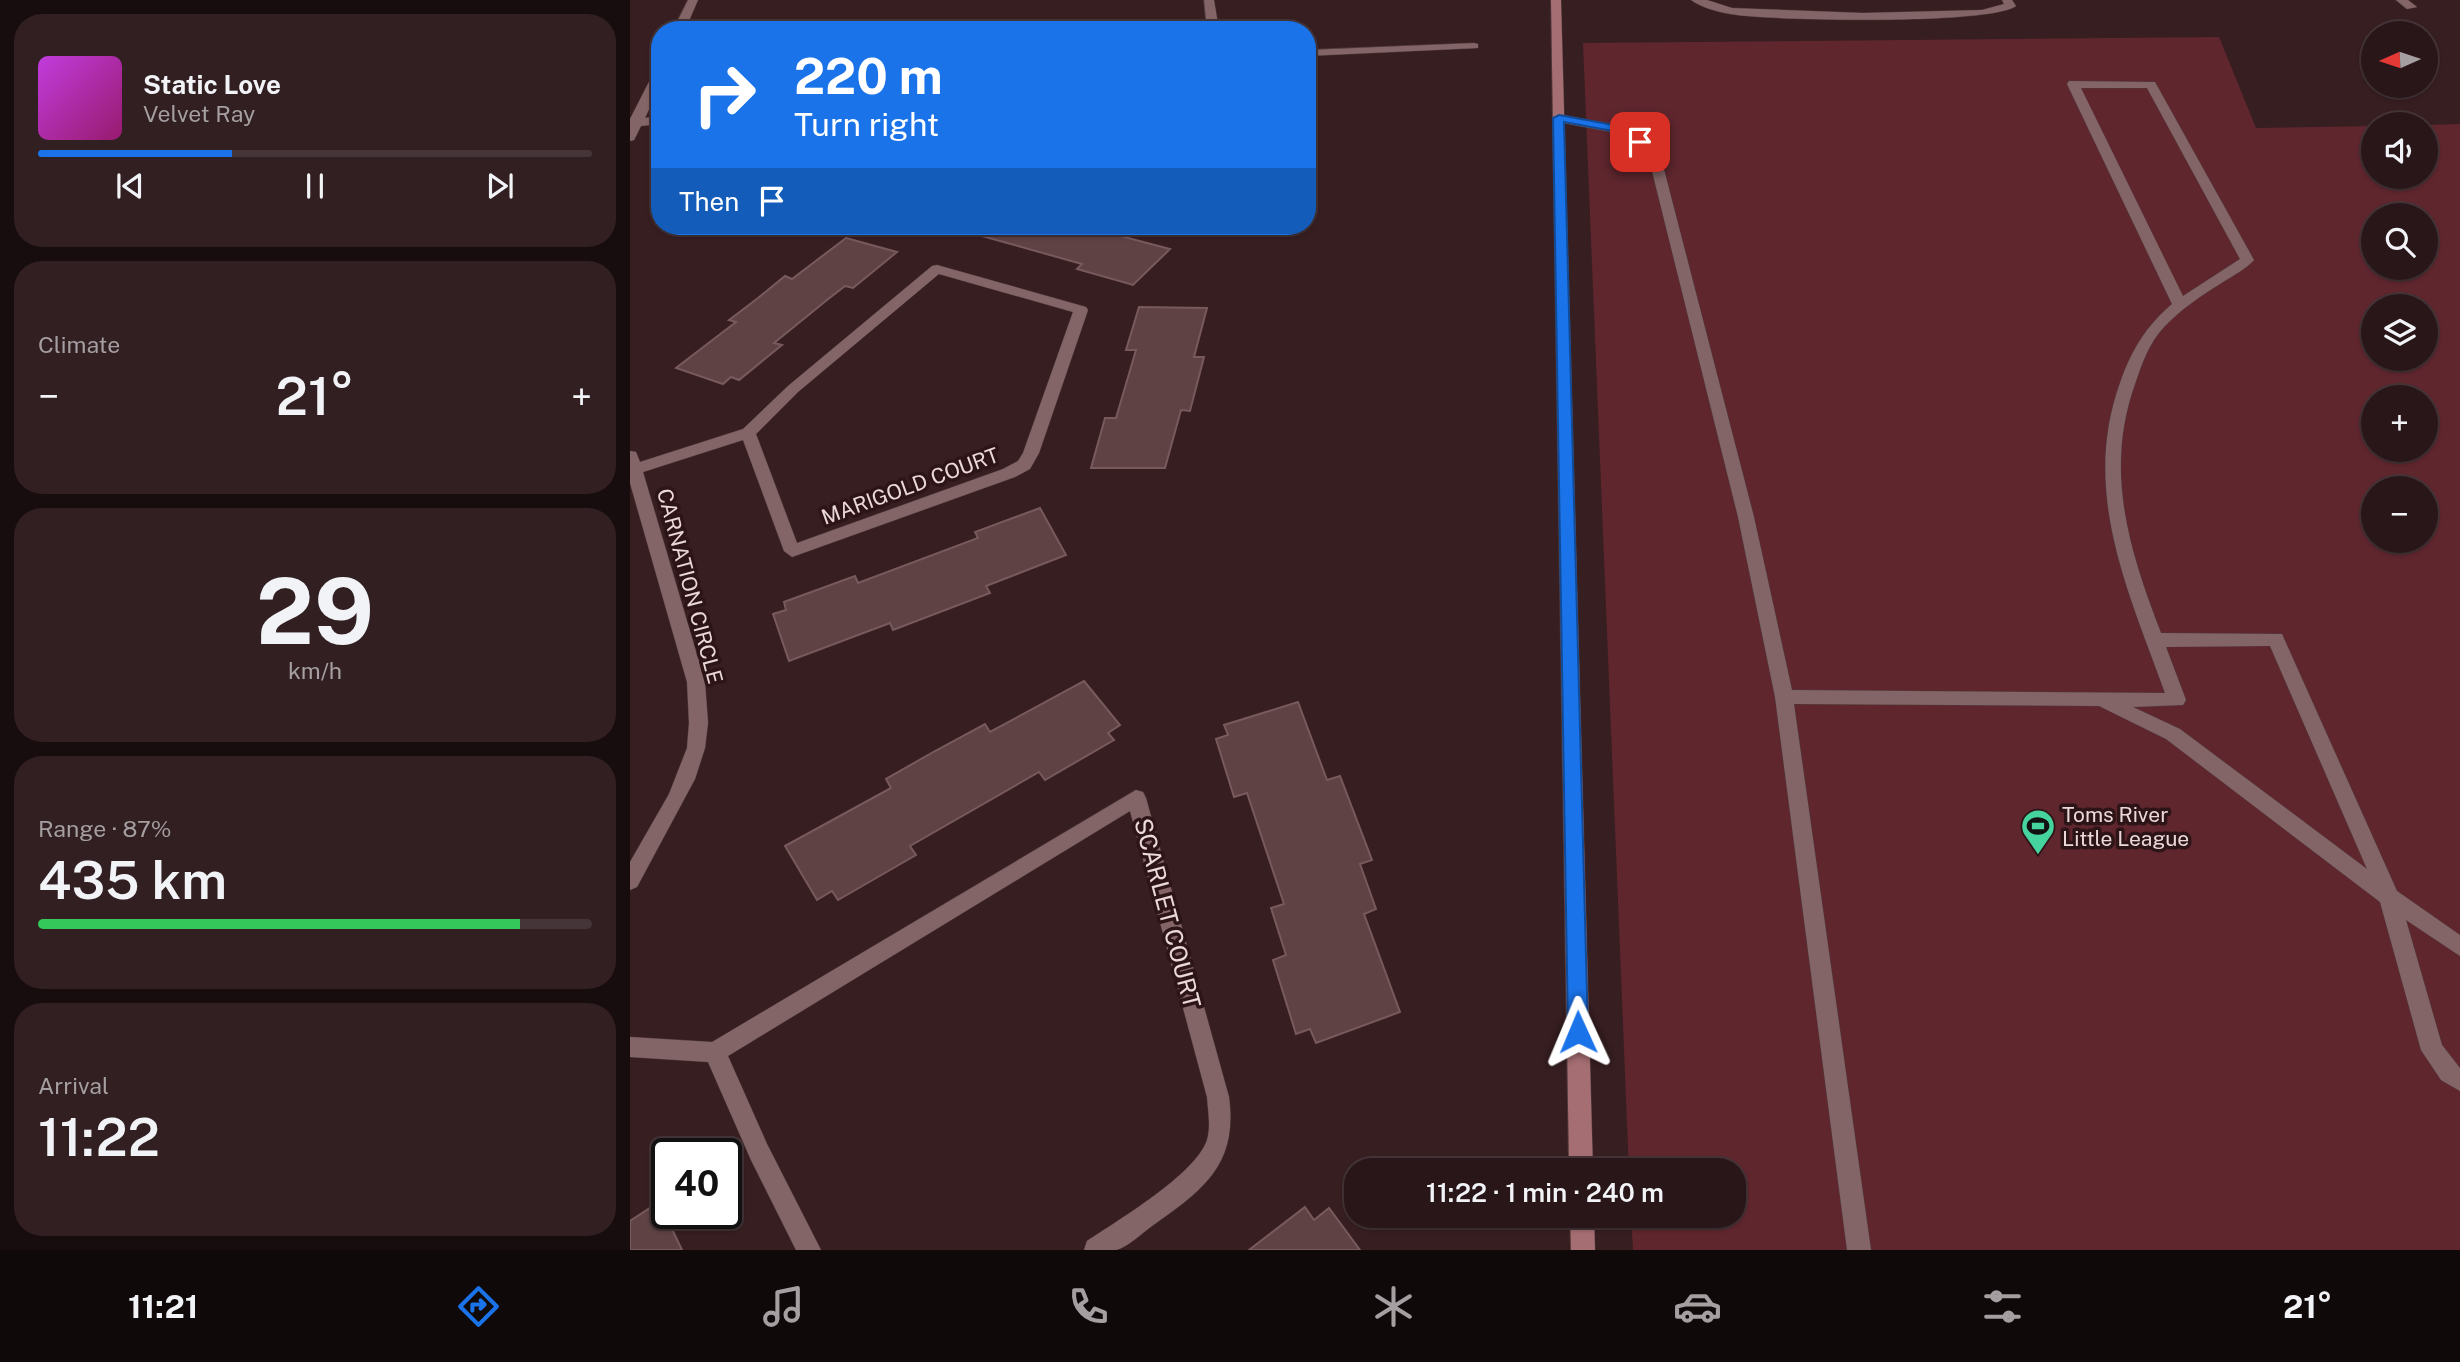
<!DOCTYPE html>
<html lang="en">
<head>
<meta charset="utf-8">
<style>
	body { margin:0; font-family:"Public Sans",sans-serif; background:#311f22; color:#f1f3f6; height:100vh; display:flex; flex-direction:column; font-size:26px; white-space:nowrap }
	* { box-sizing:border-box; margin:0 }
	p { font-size:23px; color:#a59fa2 }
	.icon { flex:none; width:38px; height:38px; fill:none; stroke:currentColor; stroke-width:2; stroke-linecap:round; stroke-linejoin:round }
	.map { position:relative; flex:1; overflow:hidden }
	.panel { display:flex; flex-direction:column; gap:14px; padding:14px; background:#170c0e; width:630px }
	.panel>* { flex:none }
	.hud { position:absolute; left:21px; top:21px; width:665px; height:214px; border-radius:28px; box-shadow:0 2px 5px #0004,0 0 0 2px #453538; background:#1a73e8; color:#fff; overflow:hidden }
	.needle { width:46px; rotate:267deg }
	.buttons { position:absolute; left:1731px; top:21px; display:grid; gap:14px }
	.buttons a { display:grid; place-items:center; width:77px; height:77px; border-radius:50%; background:#291619; box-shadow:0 2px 5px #0004,0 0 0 2px #453538; font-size:35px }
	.speed { position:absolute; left:21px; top:1138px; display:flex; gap:14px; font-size:35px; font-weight:700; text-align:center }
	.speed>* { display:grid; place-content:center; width:91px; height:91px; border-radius:50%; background:#291619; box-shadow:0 2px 5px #0004,0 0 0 2px #453538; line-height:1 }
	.speed .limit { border:4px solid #111; border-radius:10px; background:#fff; color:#111 }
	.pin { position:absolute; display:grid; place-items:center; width:60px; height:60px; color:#fff; margin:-30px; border-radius:14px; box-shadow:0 4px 10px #0006 }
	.me { position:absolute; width:77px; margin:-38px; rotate:359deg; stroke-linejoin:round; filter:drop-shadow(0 0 5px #0008) }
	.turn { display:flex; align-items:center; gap:24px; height:147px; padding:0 28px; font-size:32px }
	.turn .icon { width:91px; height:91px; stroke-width:2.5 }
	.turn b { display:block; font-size:49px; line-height:60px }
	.then { display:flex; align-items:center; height:66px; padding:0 28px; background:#0003; gap:14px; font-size:26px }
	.big { font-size:52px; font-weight:600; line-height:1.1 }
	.panel .widget { flex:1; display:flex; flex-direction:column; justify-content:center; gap:10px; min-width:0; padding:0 24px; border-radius:28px; background:#311f22 }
	.panel .dial { align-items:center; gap:0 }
	.dial b { font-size:91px; line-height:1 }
	.song { display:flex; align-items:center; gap:21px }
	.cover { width:84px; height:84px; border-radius:10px; background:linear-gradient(135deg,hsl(290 70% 55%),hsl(320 70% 35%)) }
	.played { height:7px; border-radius:4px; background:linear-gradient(90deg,#1a73e8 35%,#453538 35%) }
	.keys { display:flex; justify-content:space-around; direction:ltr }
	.heat { display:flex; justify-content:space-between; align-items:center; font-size:38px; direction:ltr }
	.charge { height:10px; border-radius:5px; background:linear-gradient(90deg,#34c759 87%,#453538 0) }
	.trip { position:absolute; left:714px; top:1158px; width:402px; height:70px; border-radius:28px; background:#291619; box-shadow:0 2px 5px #0004,0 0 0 2px #453538; font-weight:600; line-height:70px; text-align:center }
	.tabs { display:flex; height:112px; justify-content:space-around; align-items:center; background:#10090a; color:#a59fa2 }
	.tabs .icon { width:49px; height:49px }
	.tabs .selected { color:#1a73e8 }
	.tabs b { font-size:32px; color:#f1f3f6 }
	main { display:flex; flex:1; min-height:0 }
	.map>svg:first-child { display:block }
</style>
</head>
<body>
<main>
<section class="panel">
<div class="widget">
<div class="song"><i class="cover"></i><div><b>Static Love</b><p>Velvet Ray</p></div></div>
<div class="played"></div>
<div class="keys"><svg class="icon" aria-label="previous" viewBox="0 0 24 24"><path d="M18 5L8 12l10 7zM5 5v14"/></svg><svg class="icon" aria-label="pause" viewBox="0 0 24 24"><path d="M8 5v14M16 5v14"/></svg><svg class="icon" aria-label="next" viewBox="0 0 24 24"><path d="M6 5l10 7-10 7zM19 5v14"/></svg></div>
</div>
<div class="widget"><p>Climate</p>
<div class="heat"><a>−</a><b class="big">21°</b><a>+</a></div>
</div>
<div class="widget dial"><b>29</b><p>km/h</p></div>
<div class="widget"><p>Range · 87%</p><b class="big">435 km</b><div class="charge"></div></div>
<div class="widget"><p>Arrival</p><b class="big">11:22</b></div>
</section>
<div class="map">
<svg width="1830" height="1250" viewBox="0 0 1830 1250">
	<rect width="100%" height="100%" fill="#371e21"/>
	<path fill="#5f262e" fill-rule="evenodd" d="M1589 37 1626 128 1743 126V177H1796V125L1830 124V1250H1003L1001 1216H1104V1171H999L953 43ZM1743 215H1796V268H1743ZM1743 306H1796V359H1743ZM1743 397H1796V450H1743ZM1743 488H1796V541H1743Z"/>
	<path fill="#5e4244" stroke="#785a5d" stroke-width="2" d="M354 226H453L540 249 503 285 447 269 452 264 352 236Z
		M216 238 267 252 223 288 215 286 197 300 144 343 152 345 109 380 101 377 93 384 46 368 106 322 99 320 128 298 155 276 162 279Z
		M509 307 577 308 564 357H574L560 411 551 410 535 468H461L475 418H486L506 350H496Z
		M410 508 436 555 356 586 360 593 263 630 260 623 159 661 143 614 156 610 154 602 225 576 228 583 348 538 345 532Z
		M454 681 490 725 478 733 484 740 415 780 409 772 280 846 286 855 208 900 202 891 187 900 155 846 261 788 256 779 305 751 355 724 360 732Z
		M668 702 697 780 710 776 742 860 730 864 746 909 734 914 770 1012 686 1043 680 1029 666 1034 643 960 656 955 641 908 654 904 617 793 604 797 586 739 598 735 594 725Z
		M29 1202 52 1250H0V1221Z
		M675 1207 684 1220 699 1208 730 1250H619Z"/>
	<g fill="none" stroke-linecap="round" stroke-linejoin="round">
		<g stroke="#4e3a3c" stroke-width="1">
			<path id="lane" d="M1439 81 1525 82 1624 260C1616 269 1604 275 1593 282 1572 295 1551 309 1534 327 1519 343 1512 363 1505 384 1474 471 1499 550 1531 633L1652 634 1767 891 1830 935V956L1776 920 1812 1045 1830 1068V1091L1811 1080 1791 1050 1750 902 1536 739 1469 706 1164 704 1241 1250H1217L1145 697 1108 517 1018 155 992 134 928 122 922 118 928 114 1000 128 1030 154 1124 517 1162 690 1535 693C1498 590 1451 492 1490 383 1501 351 1516 326 1542 304L1437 84ZM1451 88H1517L1610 259 1553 296ZM1640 646 1737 869 1550 729 1503 707 1553 705 1556 700 1536 647Z"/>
		</g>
		<g stroke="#4e3a3c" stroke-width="1">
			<path id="street" d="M58 0H68L55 30H43Z
				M574 0H584L589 30H577Z
				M1061 0H1077L1102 8 1233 13 1352 10 1374 4 1372 0H1382L1386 6C1361 25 1140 21 1100 14 1088 12 1070 7 1061 0Z
				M1766 0H1778L1787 7 1777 9Z
				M844 43 848 44V48L677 56V50Z
				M30 69V85L15 118 30 116V124L11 126 4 140 0 141V119L24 72Z
				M307 265 456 307 458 310 409 453 400 469 385 477 162 557 154 551 113 440 13 472 75 682 78 723 75 748 65 779 7 887 0 890V862L39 794 57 748 59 723 57 682 0 483V451L6 452 10 462 113 429 158 386 302 266ZM309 274 443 312 393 453 388 461 373 469 167 543 126 434 168 392Z
				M506 790 513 792 516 798 599 1097C608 1165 573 1190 522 1226 512 1233 498 1247 486 1250 477 1250 463 1250 454 1250L457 1241C487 1221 566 1174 577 1140 581 1127 578 1111 577 1097L500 811 98 1056 137 1144 191 1250H166L121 1160 78 1062 0 1057V1037L82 1042Z"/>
		</g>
		<g stroke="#4e3a3c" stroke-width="1">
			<path id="secondary" d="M921 0H931L963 1171H939Z
				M940 1216H964L965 1250H941Z"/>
		</g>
		<use href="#lane" fill="#836567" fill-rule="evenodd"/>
		<use href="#street" fill="#836567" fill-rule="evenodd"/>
		<use href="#secondary" fill="#a56e73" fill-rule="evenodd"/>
	</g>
	<path fill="#1a73e8" stroke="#114b97" stroke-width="2" d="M929 115 1000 128 1016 142 1010 146 993 133 934 122 958 1032 955 1039 948 1041 941 1039 938 1032 923 118Z"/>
	<defs>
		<g id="stadium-pin" transform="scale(1.75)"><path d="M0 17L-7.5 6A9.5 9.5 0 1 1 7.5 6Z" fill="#46d49e" stroke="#2d1517"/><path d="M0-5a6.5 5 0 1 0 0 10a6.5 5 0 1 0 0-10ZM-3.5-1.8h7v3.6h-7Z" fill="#111"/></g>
	</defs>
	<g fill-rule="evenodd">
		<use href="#stadium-pin" x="1408" y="826"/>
	</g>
	<g text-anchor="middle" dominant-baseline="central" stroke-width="7" stroke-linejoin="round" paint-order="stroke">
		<g font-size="21" fill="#ebd9da" stroke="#2d1517">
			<text transform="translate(280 486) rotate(-20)">MARIGOLD COURT</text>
			<text transform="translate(60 586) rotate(75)">CARNATION CIRCLE</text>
		</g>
		<g font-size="21" fill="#ebd9da" stroke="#2d1517" text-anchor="start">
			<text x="1432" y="814">Toms River<tspan x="1432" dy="24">Little League</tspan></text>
		</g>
		<g font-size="24" fill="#ebd9da" stroke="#2d1517">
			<text transform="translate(538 913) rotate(75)">SCARLET COURT</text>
		</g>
	</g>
</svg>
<div class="buttons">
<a><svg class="needle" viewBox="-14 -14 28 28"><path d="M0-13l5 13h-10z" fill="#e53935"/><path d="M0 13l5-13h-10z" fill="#a59fa2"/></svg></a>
<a><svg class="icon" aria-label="sound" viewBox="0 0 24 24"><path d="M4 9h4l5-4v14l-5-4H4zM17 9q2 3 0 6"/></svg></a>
<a><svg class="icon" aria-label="search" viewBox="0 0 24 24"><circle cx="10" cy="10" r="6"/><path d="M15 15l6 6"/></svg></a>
<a><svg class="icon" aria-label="layers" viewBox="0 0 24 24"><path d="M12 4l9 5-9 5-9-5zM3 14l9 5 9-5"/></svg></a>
<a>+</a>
<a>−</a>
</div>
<div class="speed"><div class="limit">40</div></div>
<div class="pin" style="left:1010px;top:142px;background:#d93025"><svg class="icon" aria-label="arrive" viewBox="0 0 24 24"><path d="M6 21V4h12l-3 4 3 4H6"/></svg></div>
<svg class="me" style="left:948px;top:1032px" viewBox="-20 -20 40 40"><path d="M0-17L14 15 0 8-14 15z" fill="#1a73e8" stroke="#fff" stroke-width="4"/></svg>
<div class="trip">11:22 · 1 min · 240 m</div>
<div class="hud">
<div class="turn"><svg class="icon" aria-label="right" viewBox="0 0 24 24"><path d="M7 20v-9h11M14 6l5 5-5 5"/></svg><div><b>220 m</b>Turn right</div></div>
<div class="then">Then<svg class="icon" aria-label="arrive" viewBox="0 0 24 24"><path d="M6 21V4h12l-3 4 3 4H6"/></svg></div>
</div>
</div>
</main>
<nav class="tabs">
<b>11:21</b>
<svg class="icon selected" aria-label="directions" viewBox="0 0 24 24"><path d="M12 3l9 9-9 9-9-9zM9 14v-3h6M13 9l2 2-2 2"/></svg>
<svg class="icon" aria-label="music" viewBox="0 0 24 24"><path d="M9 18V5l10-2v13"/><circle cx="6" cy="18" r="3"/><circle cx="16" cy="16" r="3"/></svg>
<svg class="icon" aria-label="phone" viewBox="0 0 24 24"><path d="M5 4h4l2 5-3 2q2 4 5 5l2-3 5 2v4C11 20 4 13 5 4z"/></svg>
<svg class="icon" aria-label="climate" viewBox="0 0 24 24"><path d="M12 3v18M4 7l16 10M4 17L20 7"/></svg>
<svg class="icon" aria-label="car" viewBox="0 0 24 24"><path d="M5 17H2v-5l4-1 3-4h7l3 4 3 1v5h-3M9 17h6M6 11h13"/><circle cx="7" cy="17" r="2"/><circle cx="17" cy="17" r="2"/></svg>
<svg class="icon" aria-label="filters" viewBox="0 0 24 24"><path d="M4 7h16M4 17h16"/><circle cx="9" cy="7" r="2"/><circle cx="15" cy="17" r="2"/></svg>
<b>21°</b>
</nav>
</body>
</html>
